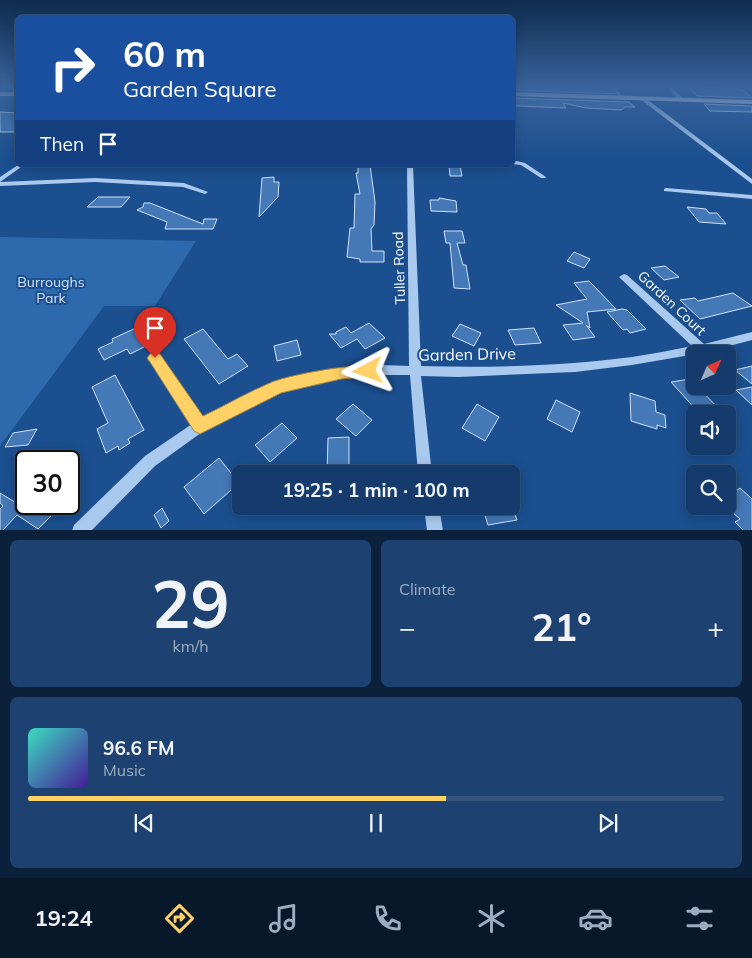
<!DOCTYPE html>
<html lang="en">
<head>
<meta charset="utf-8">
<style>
	body { margin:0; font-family:Mulish,sans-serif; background:#1d4271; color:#f1f3f6; height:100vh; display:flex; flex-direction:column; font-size:19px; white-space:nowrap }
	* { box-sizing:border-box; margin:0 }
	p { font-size:16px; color:#9dadc1 }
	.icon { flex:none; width:28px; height:28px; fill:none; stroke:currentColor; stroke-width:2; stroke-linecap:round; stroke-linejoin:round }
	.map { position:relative; height:530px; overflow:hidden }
	.details { display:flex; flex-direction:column; gap:10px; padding:10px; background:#0b203b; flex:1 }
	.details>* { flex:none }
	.guide { position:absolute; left:15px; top:15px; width:500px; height:152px; border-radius:8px; box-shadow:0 2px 12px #0003,0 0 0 1px #33557e; background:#1a4fa0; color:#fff; overflow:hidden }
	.needle { width:32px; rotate:45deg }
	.tools { position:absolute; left:686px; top:345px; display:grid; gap:10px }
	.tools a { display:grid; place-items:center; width:50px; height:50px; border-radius:8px; background:#143b6b; box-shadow:0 2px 12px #0003,0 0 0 1px #33557e; font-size:25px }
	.speed { position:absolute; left:15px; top:450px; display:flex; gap:10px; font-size:25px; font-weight:700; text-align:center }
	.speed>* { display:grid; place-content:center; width:65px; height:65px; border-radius:50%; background:#143b6b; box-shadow:0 2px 12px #0003,0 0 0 1px #33557e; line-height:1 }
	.speed .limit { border:2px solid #111; border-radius:8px; background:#fff; color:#111 }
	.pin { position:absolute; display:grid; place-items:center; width:42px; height:42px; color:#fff; margin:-51px -21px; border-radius:50% 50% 50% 0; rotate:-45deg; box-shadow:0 0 5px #0007 }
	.pin .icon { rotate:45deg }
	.me { position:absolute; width:55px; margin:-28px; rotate:266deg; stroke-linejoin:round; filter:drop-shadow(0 0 4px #0008) }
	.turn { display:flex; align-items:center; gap:18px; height:105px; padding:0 25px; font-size:22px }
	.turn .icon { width:65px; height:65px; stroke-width:2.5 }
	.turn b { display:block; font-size:35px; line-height:42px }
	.then { display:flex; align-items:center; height:48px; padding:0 25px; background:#0003; gap:10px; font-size:19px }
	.big { font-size:38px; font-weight:700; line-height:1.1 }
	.details .tile { flex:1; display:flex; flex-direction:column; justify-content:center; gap:8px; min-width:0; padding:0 18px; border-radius:8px; background:#1d4271 }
	.details .dial { align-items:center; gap:0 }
	.dial b { font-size:65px; line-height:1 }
	.song { display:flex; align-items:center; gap:15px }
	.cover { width:60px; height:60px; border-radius:8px; background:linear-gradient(135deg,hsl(170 70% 55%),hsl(260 70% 35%)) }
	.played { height:5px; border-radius:2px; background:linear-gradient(90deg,#ffd166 60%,#33557e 60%) }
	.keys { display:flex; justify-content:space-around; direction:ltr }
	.heat { display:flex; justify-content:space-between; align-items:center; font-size:28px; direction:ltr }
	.details .tiles { flex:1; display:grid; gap:10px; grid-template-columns:1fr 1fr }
	.tile:last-child { grid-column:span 2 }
	.trip { position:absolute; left:232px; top:465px; width:288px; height:50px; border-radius:8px; background:#143b6b; box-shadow:0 2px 12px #0003,0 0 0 1px #33557e; font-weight:700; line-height:50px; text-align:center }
	.dock { display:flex; height:80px; justify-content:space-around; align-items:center; background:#08182b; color:#9dadc1 }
	.dock .icon { width:35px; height:35px }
	.dock .selected { color:#ffd166 }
	.dock b { font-size:22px; color:#f1f3f6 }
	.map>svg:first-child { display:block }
</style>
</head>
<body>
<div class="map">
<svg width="752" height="531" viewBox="0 0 752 531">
	<rect width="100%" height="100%" fill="#1b4f8f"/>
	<path fill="#2e69ad" d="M0 237 196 241 155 306H104L0 446Z"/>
	<path fill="#4478b7" stroke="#cfe3fa" d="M512 86H605L612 87 620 94 512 90Z
		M688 86 738 89 743 90 752 98 697 96Z
		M512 98 629 102 635 107H625L621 110 586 108 563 103 566 108 517 106H515Z
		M704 104 752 106V112L710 111Z
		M0 112 18 113V132H0Z
		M358 165H370L375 202 374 225 371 229 372 251H384V262H360V259L347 257 350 228H354L355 194H360L356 173H358Z
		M449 165H460L462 176H450Z
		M274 177V182H279L278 197 259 217 262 178Z
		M98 197H130L121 207H87Z
		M439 198 456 201 457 212 431 211 430 200H439Z
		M144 203H150L203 224 204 219H217L213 229H165L167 222 137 210 143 207Z
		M687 207 706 209 709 213H717L726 224 699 222Z
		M444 231H462L465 243H457L463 265H466L470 289 454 288 450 243H446Z
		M574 252 590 259 584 268 567 261Z
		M665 266 679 277 664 280 651 268Z
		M589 281 616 309 587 312 590 328 586 325 595 337 573 340 563 325 583 323 556 305 587 299 574 283Z
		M733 293 752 306 700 319 680 300 695 298 698 301Z
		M622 309 627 310 646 329 630 333 627 329 623 330 607 312Z
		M369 323 385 338 365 349 357 339 341 348 329 334H336V332L346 327 351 333Z
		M460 324 481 333 474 346 452 336Z
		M138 327 142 333 151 329 158 340 130 354 127 349 104 360 98 349 113 342 112 339Z
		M534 328 541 343 515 345 508 330Z
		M203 329 228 359 237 354 248 366 219 384 184 339Z
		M297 340 301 355 277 361 274 346Z
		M752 366V384L735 370Z
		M115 375 144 430 128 439 130 443 119 450 118 446 106 453 97 429 108 423 92 387Z
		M690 379 695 386H697L719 409 699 413 671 382Z
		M752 387V405L736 390Z
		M630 393 655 401 656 412 665 415 666 428 657 425V429L631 421Z
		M556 400 580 412 572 432 547 419Z
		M353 404 372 420 356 436 336 419Z
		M477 404 499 417 485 441 462 428Z
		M282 423 297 438 270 462 255 445Z
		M37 429 28 445 5 447 13 433Z
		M349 437V474H327L328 438Z
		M219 458 239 483 204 514 184 487Z
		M728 484 735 492 740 488 752 499V531H744L735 522 740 519 732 512 737 508 728 500Z
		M0 493 26 509 31 504H63L38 529 17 515 2 531H0V509L3 506 0 503Z
		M482 506H512L517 520 488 525Z
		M162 508 169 521 161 528 154 515Z"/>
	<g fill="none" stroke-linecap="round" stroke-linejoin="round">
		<path fill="#a9c9ee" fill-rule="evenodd" d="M667 86H671L683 99V101H679Z
			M640 97H644L752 179V184L640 99Z
			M512 160 525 163 546 177 545 178H541L521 165 512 164Z
			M18 165H24L0 182V177Z
			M407 165H413L421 366C490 368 563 366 632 357 652 354 672 350 692 346L621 279 619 277 624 274 627 275 704 344 752 332V340L702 353 632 365 575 372 458 377 421 376 432 474H418L410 375H382L341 378 279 391 205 430 155 466 91 531H72L74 525 145 456 192 424 151 361 149 358 151 355 155 354 159 355 202 418 277 382 341 368 382 365 409 366Z
			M95 178 184 183 208 192 205 194 183 187 95 182 0 186V182Z
			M666 188 752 195V199L664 191V189Z
			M424 506H439L443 531H427Z"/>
		<path fill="#f0f6ff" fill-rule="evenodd" d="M0 92H18V96H0Z
			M512 92 752 100V104L512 96Z"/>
	</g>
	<linearGradient id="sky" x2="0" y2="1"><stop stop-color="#0f2b4f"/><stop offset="0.54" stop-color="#39639b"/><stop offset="1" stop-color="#39639b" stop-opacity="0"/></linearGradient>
	<rect width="752" height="160" fill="url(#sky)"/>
	<path fill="#ffd166" stroke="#a68842" d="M155 352 160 354 203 416C226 405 248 392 272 382 289 375 357 362 374 367L376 371 374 376 341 379 281 393 200 434 194 431 150 362 147 358 150 354Z"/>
	<g text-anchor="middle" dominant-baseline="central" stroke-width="4" stroke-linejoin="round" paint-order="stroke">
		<g font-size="14" fill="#fff" stroke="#1b4f8f">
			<text transform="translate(399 268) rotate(-92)">Tuller Road</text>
			<text transform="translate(672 303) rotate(43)">Garden Court</text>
		</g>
		<g font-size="14" fill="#cfe3fa" stroke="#1b4f8f">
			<text x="51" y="282">Burroughs<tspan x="51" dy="16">Park</tspan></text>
		</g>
		<g font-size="16" fill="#fff" stroke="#1b4f8f">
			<text transform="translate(467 354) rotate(-1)">Garden Drive</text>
		</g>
	</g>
</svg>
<div class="tools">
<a><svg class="needle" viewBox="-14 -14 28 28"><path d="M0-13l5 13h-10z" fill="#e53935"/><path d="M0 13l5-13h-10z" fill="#9dadc1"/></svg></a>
<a><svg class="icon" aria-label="sound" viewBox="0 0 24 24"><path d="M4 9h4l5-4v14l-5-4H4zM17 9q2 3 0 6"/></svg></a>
<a><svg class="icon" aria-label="search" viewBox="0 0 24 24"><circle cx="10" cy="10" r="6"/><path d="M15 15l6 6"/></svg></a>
</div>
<div class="speed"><div class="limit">30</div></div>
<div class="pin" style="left:155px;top:358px;background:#d93025"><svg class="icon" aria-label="arrive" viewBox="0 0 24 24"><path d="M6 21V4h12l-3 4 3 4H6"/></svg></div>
<svg class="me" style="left:368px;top:371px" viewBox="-20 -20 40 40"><path d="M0-17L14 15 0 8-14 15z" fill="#ffd166" stroke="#fff" stroke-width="4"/></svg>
<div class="trip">19:25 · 1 min · 100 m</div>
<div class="guide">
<div class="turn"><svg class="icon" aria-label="right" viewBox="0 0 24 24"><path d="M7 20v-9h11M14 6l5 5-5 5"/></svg><div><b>60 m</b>Garden Square</div></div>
<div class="then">Then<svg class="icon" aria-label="arrive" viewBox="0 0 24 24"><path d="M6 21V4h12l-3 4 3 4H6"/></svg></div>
</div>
</div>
<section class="details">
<div class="tiles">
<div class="tile dial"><b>29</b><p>km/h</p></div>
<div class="tile"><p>Climate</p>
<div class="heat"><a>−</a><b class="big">21°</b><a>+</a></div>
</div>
<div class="tile">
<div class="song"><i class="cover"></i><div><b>96.6 FM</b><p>Music</p></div></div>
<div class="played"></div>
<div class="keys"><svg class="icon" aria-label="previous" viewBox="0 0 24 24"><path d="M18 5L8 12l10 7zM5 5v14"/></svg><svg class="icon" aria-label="pause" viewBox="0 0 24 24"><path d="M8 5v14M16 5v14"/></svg><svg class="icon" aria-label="next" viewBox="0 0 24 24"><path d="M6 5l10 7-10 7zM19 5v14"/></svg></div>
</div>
</div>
</section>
<nav class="dock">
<b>19:24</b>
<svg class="icon selected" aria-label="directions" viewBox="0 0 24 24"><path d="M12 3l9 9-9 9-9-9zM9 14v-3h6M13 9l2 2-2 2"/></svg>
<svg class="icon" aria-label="music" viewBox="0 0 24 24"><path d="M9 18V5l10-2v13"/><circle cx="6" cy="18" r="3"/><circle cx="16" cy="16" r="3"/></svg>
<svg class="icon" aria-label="phone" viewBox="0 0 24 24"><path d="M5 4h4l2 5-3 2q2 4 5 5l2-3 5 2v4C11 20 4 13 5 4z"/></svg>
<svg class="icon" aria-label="climate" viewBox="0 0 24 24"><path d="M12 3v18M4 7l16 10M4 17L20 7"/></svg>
<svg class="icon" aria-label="car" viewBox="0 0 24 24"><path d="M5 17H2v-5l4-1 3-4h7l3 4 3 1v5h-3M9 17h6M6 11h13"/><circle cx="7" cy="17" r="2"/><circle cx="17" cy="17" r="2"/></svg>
<svg class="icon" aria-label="filters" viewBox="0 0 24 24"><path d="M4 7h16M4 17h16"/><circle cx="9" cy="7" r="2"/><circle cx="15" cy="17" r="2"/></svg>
</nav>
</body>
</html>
